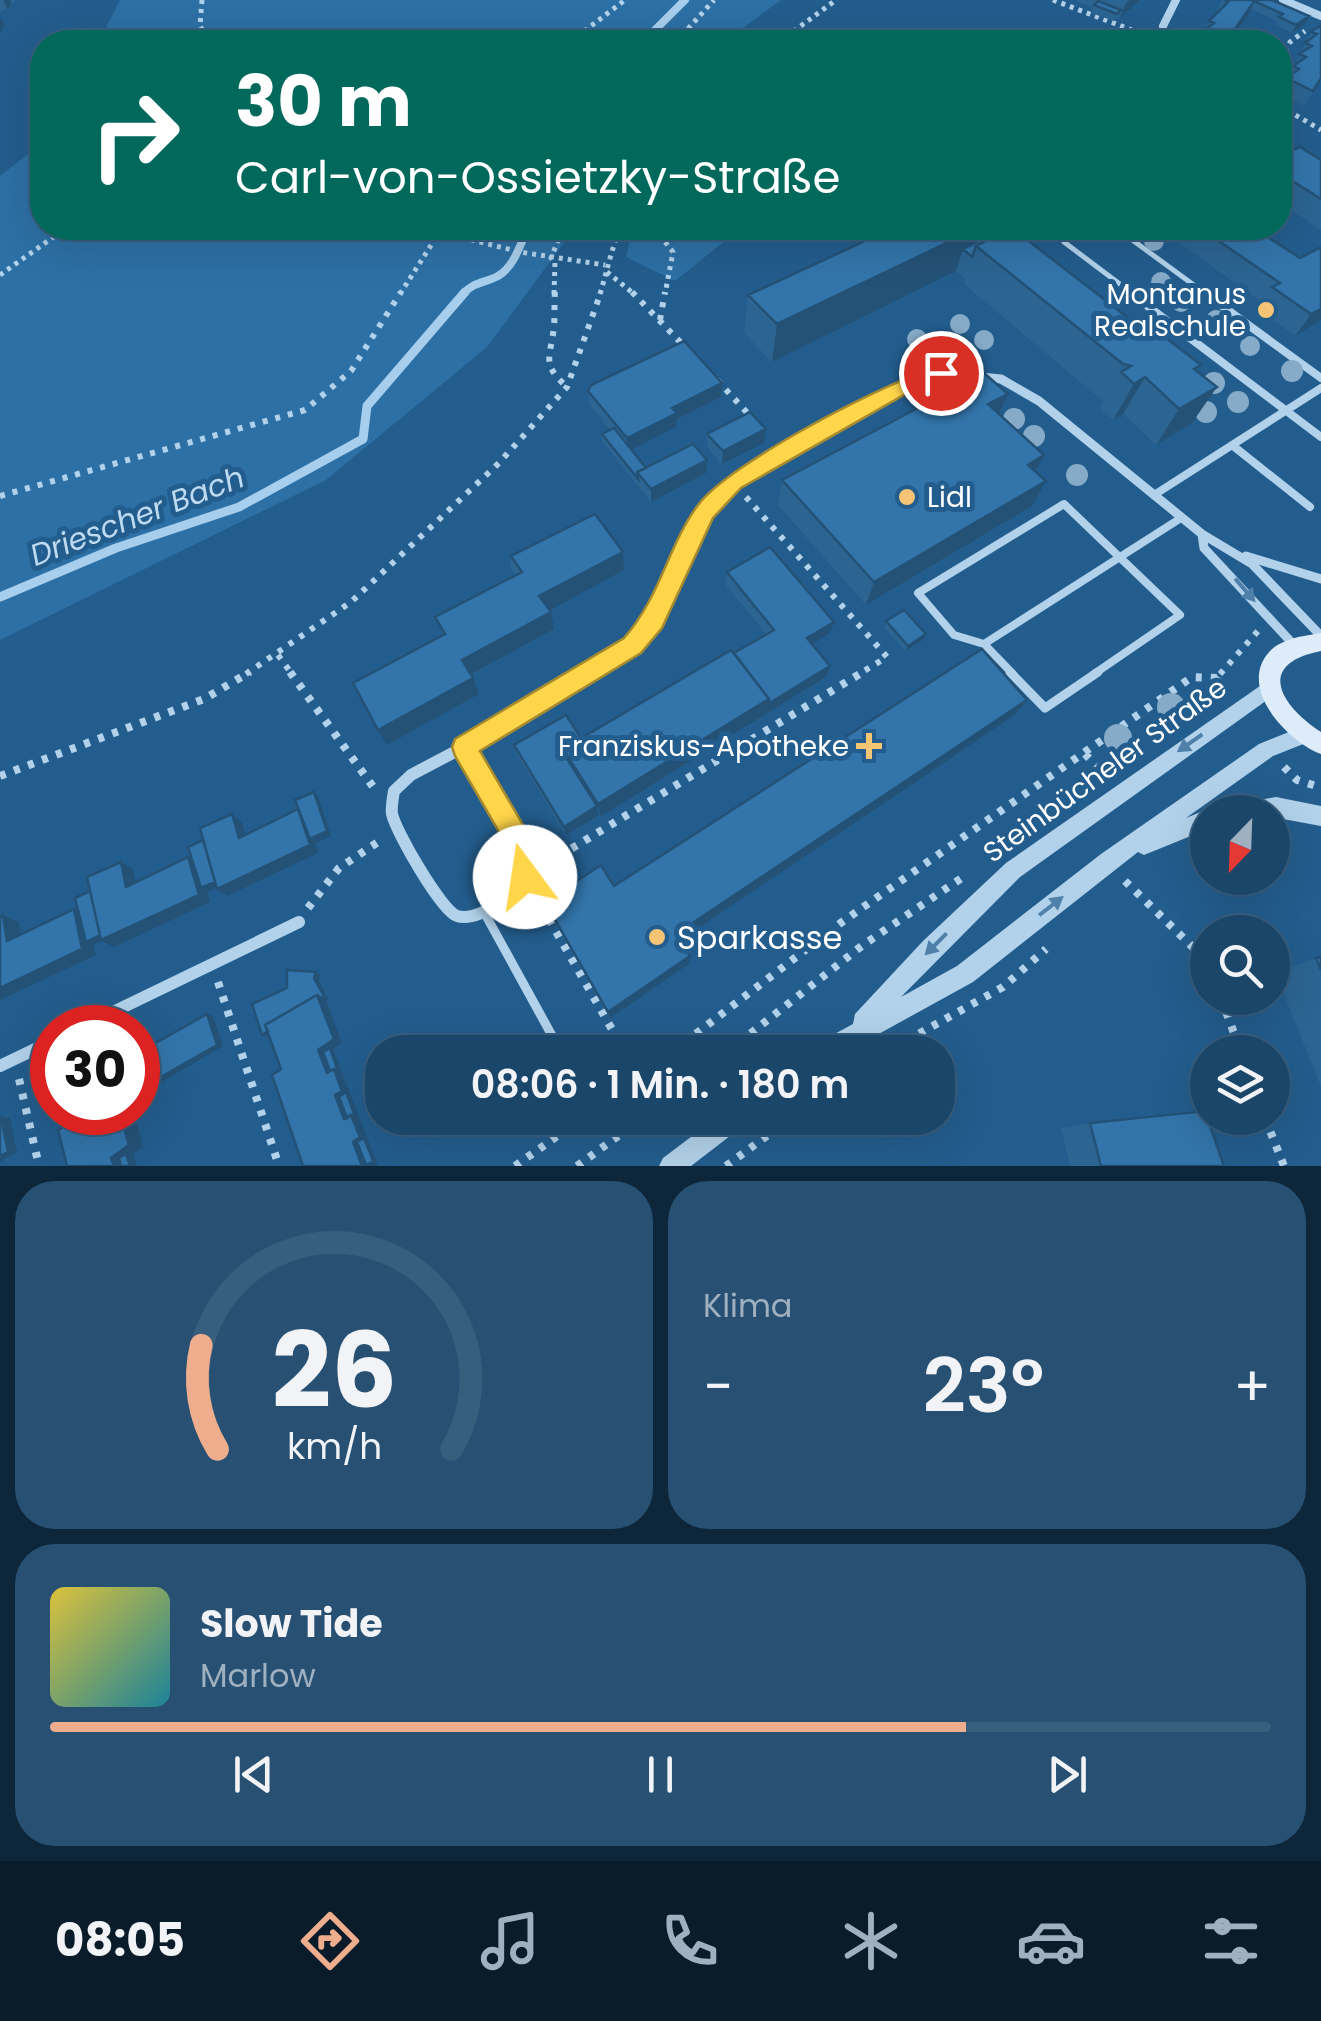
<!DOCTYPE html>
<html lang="de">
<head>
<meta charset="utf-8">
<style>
	body { margin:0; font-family:Poppins,sans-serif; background:#275072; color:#f1f3f6; height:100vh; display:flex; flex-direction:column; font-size:38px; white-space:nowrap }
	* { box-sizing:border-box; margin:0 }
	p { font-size:32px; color:#9fb1c1 }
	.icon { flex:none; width:55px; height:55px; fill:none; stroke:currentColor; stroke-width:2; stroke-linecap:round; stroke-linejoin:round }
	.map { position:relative; height:1166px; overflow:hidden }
	.sheet { display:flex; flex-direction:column; gap:15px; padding:15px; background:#0e263a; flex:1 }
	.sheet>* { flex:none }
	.banner { position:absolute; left:30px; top:30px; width:1262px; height:210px; border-radius:40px; box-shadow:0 10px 40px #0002,0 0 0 2px #385e7e; background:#00695c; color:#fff; overflow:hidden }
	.needle { width:65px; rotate:203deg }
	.controls { position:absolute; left:1190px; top:795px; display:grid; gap:20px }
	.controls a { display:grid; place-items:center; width:100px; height:100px; border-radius:50%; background:#1a466a; box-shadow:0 10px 40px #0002,0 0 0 2px #385e7e; font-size:50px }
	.speed { position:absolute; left:30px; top:1005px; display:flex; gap:20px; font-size:50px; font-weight:700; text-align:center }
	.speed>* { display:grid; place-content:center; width:130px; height:130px; border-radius:50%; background:#1a466a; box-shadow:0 10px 40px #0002,0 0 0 2px #385e7e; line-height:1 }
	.speed .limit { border:15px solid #d22; background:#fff; color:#111 }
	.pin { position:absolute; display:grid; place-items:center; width:85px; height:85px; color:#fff; margin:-42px; border:5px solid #fff; border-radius:50%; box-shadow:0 2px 10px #0007 }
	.me { position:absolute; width:110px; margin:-55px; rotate:346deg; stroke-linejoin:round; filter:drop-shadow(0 0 8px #0008) }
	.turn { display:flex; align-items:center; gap:35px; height:210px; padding:0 40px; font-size:45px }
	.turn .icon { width:130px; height:130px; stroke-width:2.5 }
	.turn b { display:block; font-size:70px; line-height:85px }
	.big { font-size:75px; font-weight:600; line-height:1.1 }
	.sheet .widget { flex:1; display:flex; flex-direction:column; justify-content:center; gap:15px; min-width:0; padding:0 35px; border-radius:40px; background:#275072 }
	.sheet .dial { align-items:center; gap:0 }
	.dial svg { height:260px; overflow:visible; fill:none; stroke:#385e7e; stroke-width:7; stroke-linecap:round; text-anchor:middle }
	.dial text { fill:#f1f3f6; stroke:none }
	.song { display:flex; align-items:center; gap:30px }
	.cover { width:120px; height:120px; border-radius:15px; background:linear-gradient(135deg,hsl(50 70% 55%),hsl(190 70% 35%)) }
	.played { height:10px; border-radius:5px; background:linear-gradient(90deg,#eead8d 75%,#385e7e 75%) }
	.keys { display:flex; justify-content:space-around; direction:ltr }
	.heat { display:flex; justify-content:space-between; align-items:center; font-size:55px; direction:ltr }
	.sheet .tiles { flex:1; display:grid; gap:15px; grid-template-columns:1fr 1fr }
	.widget:last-child { grid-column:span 2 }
	.trip { position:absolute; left:365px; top:1035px; width:590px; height:100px; border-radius:40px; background:#1a466a; box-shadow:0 10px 40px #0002,0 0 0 2px #385e7e; font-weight:600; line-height:100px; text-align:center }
	.menu { display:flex; height:160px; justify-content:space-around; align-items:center; background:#0a1c2a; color:#9fb1c1 }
	.menu .icon { width:70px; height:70px }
	.menu .active { color:#eead8d }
	.menu b { font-size:45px; color:#f1f3f6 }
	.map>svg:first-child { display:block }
</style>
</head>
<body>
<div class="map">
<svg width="1321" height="1166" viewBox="0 0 1321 1166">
	<rect width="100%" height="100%" fill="#235d8d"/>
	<path fill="#2d70a5" d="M120 0H781L724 42H99Z
		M42 143V228H575L487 347 326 480 0 640V176Z
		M632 228H741L675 281 626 257Z"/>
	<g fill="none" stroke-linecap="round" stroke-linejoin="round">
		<path stroke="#a7ceec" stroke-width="8" d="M643 42 685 0
			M463 294C473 282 485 283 498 276 515 266 520 244 528 228"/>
		<path stroke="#a7ceec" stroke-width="9" d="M0 597 116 548 239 507 363 439 367 406 465 292"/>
		<path stroke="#b2d2eb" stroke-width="5" stroke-dasharray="4 5" stroke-linecap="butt" d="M202 0 200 26 209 41
			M1053 0 1150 37
			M570 42 625 0
			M676 42 714 0
			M779 42 836 0
			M1280 59 1290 42 1305 31
			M1280 106 1321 130
			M654 228 673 252 665 294
			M435 239 464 238 520 252 605 265
			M607 272 634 294
			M0 275 66 228
			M400 294 435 239 436 228
			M554 294 555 262 551 258 563 228
			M600 294C607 271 611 251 620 228"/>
		<path stroke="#b2d2eb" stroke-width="6" stroke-dasharray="5 8" stroke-linecap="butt" d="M555 292C554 303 555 315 554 326 551 357 540 363 567 387
			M632 292 684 346
			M660 320 665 292
			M717 380 752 418
			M0 496 305 410 351 371 401 292
			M746 497 887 657 859 674
			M278 655 292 674
			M246 674 351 602 499 463 567 387 601 292
			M1220 674 1258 631"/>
		<path stroke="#b2d2eb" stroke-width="8" stroke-dasharray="6 9" stroke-linecap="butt" d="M290 672 374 788
			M1218 697 1217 678 1222 672
			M1085 754 1107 777
			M1284 767 1297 780 1316 786
			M0 776 204 699 250 672
			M546 864 863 672
			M1125 881 1208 962
			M534 893 625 1052
			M308 908 339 868 381 840
			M218 982 279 1166
			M1221 998 1241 1052
			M893 1048 1003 987 1046 949
			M596 1052 616 1038
			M672 1052 842 922 1192 677 1217 678
			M727 1052 863 945 966 875
			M19 1079 39 1166
			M665 1118 675 1134
			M1265 1118 1284 1166
			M515 1166 583 1118
			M577 1166 643 1118
			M726 1166 791 1118"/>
		<path stroke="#b2d2eb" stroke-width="5" d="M1116 228 1206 294
			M1064 242 1133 294"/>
		<path stroke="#b2d2eb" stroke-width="8" d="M1129 292 1321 437
			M1203 292 1321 378
			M1232 445 1310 507
			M1154 495 1321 388
			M984 644 1181 518
			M1013 674 984 644 954 635 918 593 1064 504 1180 615 1094 674"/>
		<path stroke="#b2d2eb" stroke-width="9" d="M1010 672 1045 708 1098 672
			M484 912 561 1052"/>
		<path stroke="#b2d2eb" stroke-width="8" d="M1283 0 1321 16
			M1163 26 1176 0"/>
		<path stroke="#b2d2eb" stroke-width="9" d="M1202 534 1204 548 1293 644
			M1246 556 1321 579
			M585 674 633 645 654 621 716 496 784 452 912 381 941 373 1001 379 1039 401 1202 534 1252 564 1321 636"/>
		<path stroke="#b2d2eb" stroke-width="12" d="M464 747C479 772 519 829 526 853 535 882 482 924 457 916 441 910 396 832 392 814 391 808 393 797 394 791L411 775Z
			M464 747 589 672
			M80 1028 299 922
			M0 1066 52 1041"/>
		<path fill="#b2d2eb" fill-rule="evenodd" d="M1270 679 1277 681 1279 687 1277 693 1020 877 901 997 957 966 1101 854 1259 744 1304 726 1311 729 1314 735 1311 741 1273 756 1186 818 1208 809 1215 812H1208V829L1144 855 1138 852 973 982 846 1052H813L816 1044 853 1024 855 1014 923 941 1006 863Z
			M1276 797 1321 806V826L1272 817V812H1224L1227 805Z
			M716 1118H747L743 1126 691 1166H659L663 1158Z"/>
		<path fill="#deecf9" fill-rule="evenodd" d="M1321 633V651C1255 664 1280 705 1321 732V754C1287 741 1236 687 1270 651 1283 638 1304 636 1321 633Z"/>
	</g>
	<g fill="#86abc8">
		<circle cx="1154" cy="241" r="10"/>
		<circle cx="1161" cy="282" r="10"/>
		<circle cx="1181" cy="302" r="10"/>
		<circle cx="1216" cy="320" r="10"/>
		<circle cx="960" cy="324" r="10"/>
		<circle cx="1141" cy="328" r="10"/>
		<circle cx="917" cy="339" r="10"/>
		<circle cx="984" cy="340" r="10"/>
		<circle cx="1250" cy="346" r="10"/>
		<circle cx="1292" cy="371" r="11"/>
		<circle cx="1214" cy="383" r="11"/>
		<circle cx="1238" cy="402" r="11"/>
		<circle cx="1206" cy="412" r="11"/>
		<circle cx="1014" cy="419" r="11"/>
		<circle cx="1034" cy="436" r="11"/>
		<circle cx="1077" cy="475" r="11"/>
		<circle cx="1171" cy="707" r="14"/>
		<circle cx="1118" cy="738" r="14"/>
	</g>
	<path fill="#2c6592" d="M0 0H15L8 10H3L0 14Z
		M1076 0H1140L1120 18 1118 17 1114 21 1091 13 1093 8 1076 1Z
		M1222 0H1272L1305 24 1292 33 1275 25 1277 21 1251 9 1229 42H1195L1204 30 1209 21 1215 14Z
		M1321 25V79L1304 106 1280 94V90L1311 32Z
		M1280 134 1285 137 1282 143 1293 150 1321 160V230L1280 203Z
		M893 228H1034L1032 234 1024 237 1197 372 1192 423 1156 445 1123 414 1113 420 1100 409 1104 402 964 284 965 279 956 271 772 362 744 333 748 295Z
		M1158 228H1254L1300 258 1321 247V320L1295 336 1257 308 1262 302Z
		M722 383 721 397 677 419 676 427 631 450 646 468 706 473 651 502 602 441V434L610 430 590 405 588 391Z
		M999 414 1044 455 1036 472 1032 506 866 605 778 505 782 480Z
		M766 429 764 443 722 464 707 447V434Z
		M623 552 624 570 549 610 554 629 471 675 479 694 387 745 378 730 443 635 435 617 516 575 511 567 510 561 512 559 511 556Z
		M727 572 830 633 812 645 830 666 826 677 600 817 599 815 566 835 517 755 514 745 581 738 766 634 725 584Z
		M886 621 923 640 905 651 884 627Z
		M1015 715 680 940 689 964 610 1018 549 912 545 902 614 886Z
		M1321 957V1087L1275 972Z
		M1090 1123 1224 1166H1070L1061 1128Z"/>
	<path fill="#245277" d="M5 0H10L12 3 8 10 4 2Z
		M1130 0H1140L1120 18 1126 3Z
		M1255 0 1248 15 1229 42H1226Z
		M1309 16 1305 24 1292 33 1296 25Z
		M0 17 5 25 0 33Z
		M978 228H1034L1032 234 1004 247 976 246 963 249 956 271 772 362 777 324Z
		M1321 309V320L1295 336 1311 314Z
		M1145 377 1123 414 1113 420 1134 384Z
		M722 383 721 397 677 419 676 427 627 452V438L672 408Z
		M1217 387 1192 423 1156 445 1179 409Z
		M1008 394 996 420 988 404Z
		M766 429 764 443 722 464 723 451Z
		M1044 455 1031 481 1028 465Z
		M707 460 706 473 651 502V489Z
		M1046 481 1032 506 866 605 874 582Z
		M623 552 624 570 543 614 539 596Z
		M551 612 554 629 468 676 462 660Z
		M834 622 830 633 804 650 807 638Z
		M926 634 923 640 905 651 908 646Z
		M830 666 826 677 766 714 768 704Z
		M473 678 479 694 387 745 378 730Z
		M769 699 766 714 600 817 598 804Z
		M1027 700 1015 715 676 943V934Z
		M314 792 318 796 331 836 315 843 318 853 227 896 217 889Z
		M597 806 599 815 566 835 564 827Z
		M232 814 242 823 249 846 239 838Z
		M188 857 224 884 207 892 210 902 114 947 102 941 94 945 96 955 0 1000V988L74 909 88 916 111 935Z
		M121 862 133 869 138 894 126 887Z
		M3 915 19 922 23 947 7 941Z
		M690 956 689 964 610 1018 608 1012Z
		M316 972 320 975 319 981 328 999 326 1000 342 1043 333 1049 378 1166H362L318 1050 320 1004 267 1037 262 1035 317 995 314 978Z
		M207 1014 213 1016 223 1046 138 1096V1090Z
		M112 1112H134L143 1147 132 1155H134L137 1166H114L111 1158 116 1129Z
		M1 1117 10 1118 17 1152 0 1162Z"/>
	<path fill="#3375aa" stroke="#245277" stroke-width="2.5" d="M1224 0H1255L1226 42 1202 32 1214 23 1209 21 1228 2Z
		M1255 0H1272L1309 16 1296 25 1279 17 1283 14 1254 1Z
		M1098 1 1121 10 1117 14 1094 5Z
		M1321 25V78L1313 91 1287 78 1299 69 1293 66 1306 57 1299 54 1312 46 1305 43 1317 34 1311 32Z
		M1280 142 1293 150 1300 147 1321 160V199L1286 177 1280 180Z
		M893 228H978L777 324 748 295Z
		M1012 228 1150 335 1157 331 1201 365 1194 369 1217 387 1179 409 1145 377 1134 384 1121 372 1131 366 1123 364 976 246Z
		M1200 228H1254L1300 258 1321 247V309L1311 314 1272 287 1280 283Z
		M991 235 993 237 976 246 972 257 963 249Z
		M684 341 722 383 672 408 677 413 627 438 588 391 591 385Z
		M984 373 1008 394 988 404 1044 455 1028 465 1046 481 874 582 782 480Z
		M750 412 766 429 723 451 707 434Z
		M614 428 646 468 637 472 638 479 602 434Z
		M693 444 707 460 651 489 637 472Z
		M595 514 623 552 539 596 551 612 462 660 473 678 378 730 353 683 445 634 435 617 522 572 511 556Z
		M770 547 834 622 807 638 830 666 768 704 769 699 734 653 774 630 727 572Z
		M904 610 926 634 908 646 886 621Z
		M982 649 1027 700 676 934 690 956 608 1012 545 902 601 865 614 886Z
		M731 650 769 699 598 804 563 749Z
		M566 715 581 738 563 749 564 754 597 806 564 827 514 745Z
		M314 792 327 831 310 839 295 800Z
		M298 809 310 845 217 889 200 828 232 814 239 838Z
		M203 840 215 882 201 888 188 847Z
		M188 857 199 895 101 940 87 877 121 862 126 887Z
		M90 891 100 935 86 942 75 898Z
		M74 909 82 949 0 988V917L3 915 7 941Z
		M1321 957V970L1316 958Z
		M287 970 316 972 314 978 324 996 322 998 317 995 265 1025 268 1031 262 1035 252 1004 287 988Z
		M317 995 334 1039 318 1050 327 1073 334 1069 342 1091 335 1095 344 1119 351 1115 360 1137 353 1142 362 1166H303L272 1075 281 1069 265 1025Z
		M207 1014 217 1045 138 1090V1053Z
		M330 1048 338 1071 334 1069 330 1071 323 1052Z
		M346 1092 355 1116 351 1115 347 1118 339 1097Z
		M1205 1111 1224 1166H1101L1090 1123Z
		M89 1112H112L116 1129 123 1124 129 1145 111 1158 114 1166H67L58 1130Z
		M118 1112H127L130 1125H122Z
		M1 1117 8 1152 0 1156V1118Z
		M364 1138 374 1163H370L366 1165 357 1142Z
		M126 1154 130 1166H121L119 1158Z"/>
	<defs><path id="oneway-solid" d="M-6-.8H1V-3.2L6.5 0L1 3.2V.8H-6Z" transform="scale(2.5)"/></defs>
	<g fill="#4e80a9">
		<use href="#oneway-solid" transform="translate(1245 590) rotate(49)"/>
		<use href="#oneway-solid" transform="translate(1190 743) rotate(145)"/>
		<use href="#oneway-solid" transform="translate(1051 906) rotate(-38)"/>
		<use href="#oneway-solid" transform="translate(936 944) rotate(135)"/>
	</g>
	<path fill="#ffd54a" stroke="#a68a30" stroke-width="2.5" d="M941 366 951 373 948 378 918 387 741 488 713 518 662 628 641 653 480 751 540 854 535 887 525 891 515 887 511 877 513 856 455 756 452 747 455 739 624 638C661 596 668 545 698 505 729 463 889 380 941 366Z"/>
	<g fill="#f6c475" stroke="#235d8d" stroke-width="4">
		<circle cx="1266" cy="310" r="10"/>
		<circle cx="907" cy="497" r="10"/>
		<path d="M864 731h10v10h10v10h-10v10h-10v-10h-10v-10h10z"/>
		<circle cx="657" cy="937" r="10"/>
	</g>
	<g text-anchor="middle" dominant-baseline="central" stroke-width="10" stroke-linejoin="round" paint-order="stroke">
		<g font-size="28" fill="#fff" stroke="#235d8d" text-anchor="end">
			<text x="1246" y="294">Montanus<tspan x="1246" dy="32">Realschule</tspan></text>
			<text x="927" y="497" text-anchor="start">Lidl</text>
			<text x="849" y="746">Franziskus-Apotheke</text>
		</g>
		<g font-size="28" fill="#fff" stroke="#235d8d">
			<text transform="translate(1105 770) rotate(-36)">Steinbücheler Straße</text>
		</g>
		<g font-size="30" font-style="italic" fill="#bedbf2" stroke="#235d8d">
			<text transform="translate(137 516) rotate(-21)">Driescher Bach</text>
		</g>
		<g font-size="32" fill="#fff" stroke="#235d8d" text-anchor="start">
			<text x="677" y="937">Sparkasse</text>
		</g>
	</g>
</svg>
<div class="controls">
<a><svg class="needle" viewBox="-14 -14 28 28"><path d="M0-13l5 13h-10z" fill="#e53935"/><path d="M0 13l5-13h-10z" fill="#9fb1c1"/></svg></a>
<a><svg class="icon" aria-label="search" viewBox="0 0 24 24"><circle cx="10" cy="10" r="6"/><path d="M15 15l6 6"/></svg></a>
<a><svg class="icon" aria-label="layers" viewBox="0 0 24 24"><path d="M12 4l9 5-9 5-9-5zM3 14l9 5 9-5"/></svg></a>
</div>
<div class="speed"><div class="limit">30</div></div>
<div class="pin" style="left:941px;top:373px;background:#d93025"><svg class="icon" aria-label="arrive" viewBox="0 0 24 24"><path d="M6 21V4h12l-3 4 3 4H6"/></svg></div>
<svg class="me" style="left:525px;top:877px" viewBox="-20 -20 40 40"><circle r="19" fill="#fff"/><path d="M0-13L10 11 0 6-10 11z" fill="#ffd54a"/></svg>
<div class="trip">08:06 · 1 Min. · 180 m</div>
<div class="banner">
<div class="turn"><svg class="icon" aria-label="right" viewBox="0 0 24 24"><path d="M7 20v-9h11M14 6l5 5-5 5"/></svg><div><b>30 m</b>Carl-von-Ossietzky-Straße</div></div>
</div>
</div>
<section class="sheet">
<div class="tiles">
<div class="widget dial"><svg viewBox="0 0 100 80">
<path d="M14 69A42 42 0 1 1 86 69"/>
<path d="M14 69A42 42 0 0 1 9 37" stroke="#eead8d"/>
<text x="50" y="56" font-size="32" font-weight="700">26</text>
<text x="50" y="72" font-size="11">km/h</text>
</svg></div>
<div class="widget"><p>Klima</p>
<div class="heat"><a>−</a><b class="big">23°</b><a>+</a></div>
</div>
<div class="widget">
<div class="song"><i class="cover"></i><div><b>Slow Tide</b><p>Marlow</p></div></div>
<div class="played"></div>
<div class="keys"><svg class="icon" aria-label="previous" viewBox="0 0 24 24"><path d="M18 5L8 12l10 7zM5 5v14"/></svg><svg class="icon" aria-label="pause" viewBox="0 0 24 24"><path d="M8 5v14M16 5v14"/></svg><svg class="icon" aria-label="next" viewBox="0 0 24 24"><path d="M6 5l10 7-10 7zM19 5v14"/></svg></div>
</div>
</div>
</section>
<nav class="menu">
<b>08:05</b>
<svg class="icon active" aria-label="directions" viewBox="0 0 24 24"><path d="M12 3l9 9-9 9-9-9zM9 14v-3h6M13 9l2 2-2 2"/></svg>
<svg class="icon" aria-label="music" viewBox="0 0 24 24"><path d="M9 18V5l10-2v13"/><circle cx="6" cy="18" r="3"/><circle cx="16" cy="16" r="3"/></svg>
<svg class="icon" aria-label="phone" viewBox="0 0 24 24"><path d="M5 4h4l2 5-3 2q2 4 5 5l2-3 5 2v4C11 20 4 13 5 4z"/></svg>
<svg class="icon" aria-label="climate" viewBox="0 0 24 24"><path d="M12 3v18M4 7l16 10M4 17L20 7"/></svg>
<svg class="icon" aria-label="car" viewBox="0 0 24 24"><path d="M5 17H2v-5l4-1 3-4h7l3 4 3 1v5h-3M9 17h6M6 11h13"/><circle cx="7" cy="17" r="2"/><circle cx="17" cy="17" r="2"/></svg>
<svg class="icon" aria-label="filters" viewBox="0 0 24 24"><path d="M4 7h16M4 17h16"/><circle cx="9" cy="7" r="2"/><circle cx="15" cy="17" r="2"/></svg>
</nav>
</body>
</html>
